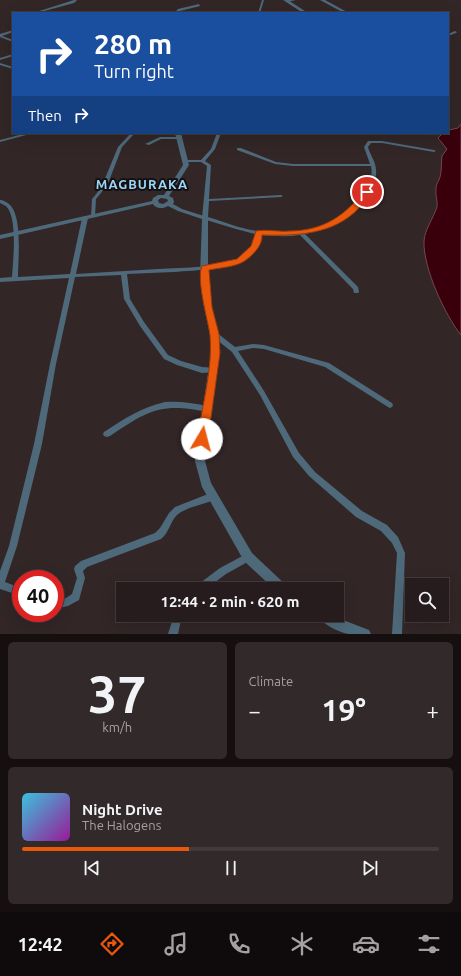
<!DOCTYPE html>
<html lang="en">
<head>
<meta charset="utf-8">
<style>
	body { margin:0; font-family:Ubuntu,sans-serif; background:#32292a; color:#f1f3f6; height:100vh; display:flex; flex-direction:column; font-size:15px; white-space:nowrap }
	* { box-sizing:border-box; margin:0 }
	p { font-size:13px; color:#a4a1a4 }
	.icon { flex:none; width:22px; height:22px; fill:none; stroke:currentColor; stroke-width:2; stroke-linecap:round; stroke-linejoin:round }
	.map { position:relative; height:634px; overflow:hidden }
	.details { display:flex; flex-direction:column; gap:8px; padding:8px; background:#150f10; flex:1 }
	.details>* { flex:none }
	.banner { position:absolute; left:12px; top:12px; width:437px; height:122px; border-radius:0px; box-shadow:0 4px 16px #0002,0 0 0 1px #423a3b; background:#1a4fa0; color:#fff; overflow:hidden }
	.fabs { position:absolute; left:405px; top:578px; display:grid; gap:8px }
	.fabs a { display:grid; place-items:center; width:44px; height:44px; border-radius:0px; background:#261c1d; box-shadow:0 4px 16px #0002,0 0 0 1px #423a3b; font-size:20px }
	.speed { position:absolute; left:12px; top:570px; display:flex; gap:8px; font-size:20px; font-weight:700; text-align:center }
	.speed>* { display:grid; place-content:center; width:52px; height:52px; border-radius:50%; background:#261c1d; box-shadow:0 4px 16px #0002,0 0 0 1px #423a3b; line-height:1 }
	.speed .limit { border:6px solid #d22; background:#fff; color:#111 }
	.pin { position:absolute; display:grid; place-items:center; width:34px; height:34px; color:#fff; margin:-17px; border:2px solid #fff; border-radius:50%; box-shadow:0 1px 4px #0007 }
	.me { position:absolute; width:44px; margin:-22px; rotate:8deg; stroke-linejoin:round; filter:drop-shadow(0 0 3px #0008) }
	.turn { display:flex; align-items:center; gap:14px; height:84px; padding:0 16px; font-size:18px }
	.turn .icon { width:52px; height:52px; stroke-width:2.5 }
	.turn b { display:block; font-size:28px; line-height:34px }
	.then { display:flex; align-items:center; height:38px; padding:0 16px; background:#0003; gap:8px; font-size:15px }
	.big { font-size:30px; font-weight:600; line-height:1.1 }
	.details .tile { flex:1; display:flex; flex-direction:column; justify-content:center; gap:6px; min-width:0; padding:0 14px; border-radius:6px; background:#32292a }
	.details .dial { align-items:center; gap:0 }
	.dial b { font-size:52px; line-height:1 }
	.song { display:flex; align-items:center; gap:12px }
	.cover { width:48px; height:48px; border-radius:6px; background:linear-gradient(135deg,hsl(190 70% 55%),hsl(300 70% 35%)) }
	.played { height:4px; border-radius:2px; background:linear-gradient(90deg,#ea580c 40%,#423a3b 40%) }
	.keys { display:flex; justify-content:space-around; direction:ltr }
	.heat { display:flex; justify-content:space-between; align-items:center; font-size:22px; direction:ltr }
	.details .tiles { flex:1; display:grid; gap:8px; grid-template-columns:1fr 1fr }
	.tile:last-child { grid-column:span 2 }
	.trip { position:absolute; left:116px; top:582px; width:228px; height:40px; border-radius:0px; background:#261c1d; box-shadow:0 4px 16px #0002,0 0 0 1px #423a3b; font-weight:600; line-height:40px; text-align:center }
	.tab-bar { display:flex; height:64px; justify-content:space-around; align-items:center; background:#0f0b0c; color:#a4a1a4 }
	.tab-bar .icon { width:28px; height:28px }
	.tab-bar .selected { color:#ea580c }
	.tab-bar b { font-size:18px; color:#f1f3f6 }
	.map>svg:first-child { display:block }
</style>
</head>
<body>
<div class="map">
<svg width="461" height="634" viewBox="0 0 461 634">
	<rect width="100%" height="100%" fill="#322627"/>
	<path fill="#39000c" stroke="#724850" d="M461 124V335C445 315 423 268 424 241 425 229 433 219 437 207 438 201 435 195 436 188 436 184 439 181 440 177 442 170 441 163 442 156L447 149 438 138 443 133H448L449 130 458 128Z"/>
	<g fill="none" stroke-linecap="round" stroke-linejoin="round">
		<path fill="#4e697a" fill-rule="evenodd" d="M74 0H77L74 3 37 13H33Z
			M262 0H264L260 13H258Z
			M286 0H296L287 2Z
			M199 4 200 6 180 11 177 13H174L178 9Z
			M13 30V32L2 36 13 40V42L0 37V34Z
			M455 31 457 32 456 33 448 36V34Z
			M13 54V56L0 60V58Z
			M0 63 13 67V69L0 65Z
			M27 133 30 134 0 142V140Z
			M131 133H135L122 147 109 181 101 193 96 199 95 216V217H91V216L92 199 97 193 104 181 118 147Z
			M217 133H221L215 149 205 161 211 165 209 199 281 195 283 196 281 197 209 201 208 217C224 222 241 229 258 231 294 237 334 229 358 200 366 191 374 178 371 166H293L275 164 237 150V148H241L276 162 293 164H370L364 147 368 141H382L434 150 436 151 434 152 382 143H371L368 147C370 155 376 162 376 170 377 178 373 185 370 191 355 216 332 227 305 234L358 287 359 292 358 293H354L353 289 300 235C287 237 274 236 260 235 259 244 256 251 249 256 231 270 196 270 174 272 158 273 143 273 127 274L130 299 144 322 168 355 181 361 202 367 216 368 217 370 216 372 202 373 177 365 164 359 140 326 124 299 121 275 75 277 56 364 42 444 17 546 5 582 21 588V596L0 589V571L9 546 34 444 50 364 69 278 0 282V278L12 277C13 261 18 218 6 206 5 206 1 203 0 203V200C3 200 6 202 9 204 23 216 18 259 18 277L70 274 82 218 85 216 88 218 76 274C103 272 130 271 158 269 183 267 223 269 244 255 252 249 254 243 255 234L236 229 203 219 202 218 207 166 201 162H186L184 161 186 160H201L211 149Z
			M160 137H178L180 138 178 139H161L149 145 145 144Z
			M212 332H216L235 347 253 344 264 345 329 363 392 403 393 405 392 407 390 408 388 407 325 367 264 349 253 348 238 351 264 391 299 453 315 472 362 511 387 525 398 537 405 553 402 634H392L397 553 392 543 381 531 356 517 309 476 293 457 260 395 232 352 212 336 211 334Z
			M165 402C180 401 193 403 207 406L209 407 210 409 209 411 207 412C161 402 147 411 110 436L107 437 104 436 103 434 104 432C124 419 142 407 165 402Z
			M213 492 216 493 217 496 216 499C204 505 188 506 177 515 170 522 169 533 161 539L87 567 83 571 85 578 79 600 68 606 55 609V601L66 598 72 594 77 578 74 569 75 566 81 561 155 533 160 528 169 513 175 507Z
			M248 553 251 554 252 557 251 560 226 574 206 589H195L196 586 220 568Z
			M174 615H182L178 634H168Z"/>
		<path fill="#4e697a" fill-rule="evenodd" d="M283 0H288L308 13H303Z
			M320 0H325L349 13H344Z
			M175 133H181L189 165 169 196 173 198 174 202 173 204 182 209 207 217 208 218V276L212 307 218 334 219 353 205 461 211 483 252 553 286 585 288 589H274L244 561 202 487 195 461 211 353 210 334 204 307 200 276 202 219 178 211 168 206C164 209 155 209 153 204L0 239V235L152 201 153 198 158 195H164L183 165ZM161 198 167 199 168 201 163 204 159 203 158 200Z
			M317 615H334L343 620 369 630 371 634C364 634 356 634 349 634 340 633 320 623 317 615Z"/>
	</g>
	<path fill="#ea580c" stroke="#983908" d="M364 190 370 192C366 198 363 204 358 209 333 235 295 236 262 235 263 246 251 257 243 262 234 267 219 268 209 270L212 307 219 334 220 353 208 439 206 442H199L197 439C202 407 213 368 210 335 208 320 196 280 202 266L237 259 251 246 256 231C266 229 279 232 289 231 322 231 346 216 364 190Z"/>
	<g text-anchor="middle" dominant-baseline="central" stroke-width="4" stroke-linejoin="round" paint-order="stroke">
		<g font-size="13" font-weight="bold" letter-spacing="1" fill="#9ad5fb" stroke="#161111">
			<text x="142" y="184">MAGBURAKA</text>
		</g>
	</g>
</svg>
<div class="fabs">
<a><svg class="icon" aria-label="search" viewBox="0 0 24 24"><circle cx="10" cy="10" r="6"/><path d="M15 15l6 6"/></svg></a>
</div>
<div class="speed"><div class="limit">40</div></div>
<div class="pin" style="left:367px;top:192px;background:#d93025"><svg class="icon" aria-label="arrive" viewBox="0 0 24 24"><path d="M6 21V4h12l-3 4 3 4H6"/></svg></div>
<svg class="me" style="left:202px;top:439px" viewBox="-20 -20 40 40"><circle r="19" fill="#fff"/><path d="M0-13L10 11 0 6-10 11z" fill="#ea580c"/></svg>
<div class="trip">12:44 · 2 min · 620 m</div>
<div class="banner">
<div class="turn"><svg class="icon" aria-label="right" viewBox="0 0 24 24"><path d="M7 20v-9h11M14 6l5 5-5 5"/></svg><div><b>280 m</b>Turn right</div></div>
<div class="then">Then<svg class="icon" aria-label="right" viewBox="0 0 24 24"><path d="M7 20v-9h11M14 6l5 5-5 5"/></svg></div>
</div>
</div>
<section class="details">
<div class="tiles">
<div class="tile dial"><b>37</b><p>km/h</p></div>
<div class="tile"><p>Climate</p>
<div class="heat"><a>−</a><b class="big">19°</b><a>+</a></div>
</div>
<div class="tile">
<div class="song"><i class="cover"></i><div><b>Night Drive</b><p>The Halogens</p></div></div>
<div class="played"></div>
<div class="keys"><svg class="icon" aria-label="previous" viewBox="0 0 24 24"><path d="M18 5L8 12l10 7zM5 5v14"/></svg><svg class="icon" aria-label="pause" viewBox="0 0 24 24"><path d="M8 5v14M16 5v14"/></svg><svg class="icon" aria-label="next" viewBox="0 0 24 24"><path d="M6 5l10 7-10 7zM19 5v14"/></svg></div>
</div>
</div>
</section>
<nav class="tab-bar">
<b>12:42</b>
<svg class="icon selected" aria-label="directions" viewBox="0 0 24 24"><path d="M12 3l9 9-9 9-9-9zM9 14v-3h6M13 9l2 2-2 2"/></svg>
<svg class="icon" aria-label="music" viewBox="0 0 24 24"><path d="M9 18V5l10-2v13"/><circle cx="6" cy="18" r="3"/><circle cx="16" cy="16" r="3"/></svg>
<svg class="icon" aria-label="phone" viewBox="0 0 24 24"><path d="M5 4h4l2 5-3 2q2 4 5 5l2-3 5 2v4C11 20 4 13 5 4z"/></svg>
<svg class="icon" aria-label="climate" viewBox="0 0 24 24"><path d="M12 3v18M4 7l16 10M4 17L20 7"/></svg>
<svg class="icon" aria-label="car" viewBox="0 0 24 24"><path d="M5 17H2v-5l4-1 3-4h7l3 4 3 1v5h-3M9 17h6M6 11h13"/><circle cx="7" cy="17" r="2"/><circle cx="17" cy="17" r="2"/></svg>
<svg class="icon" aria-label="filters" viewBox="0 0 24 24"><path d="M4 7h16M4 17h16"/><circle cx="9" cy="7" r="2"/><circle cx="15" cy="17" r="2"/></svg>
</nav>
</body>
</html>
